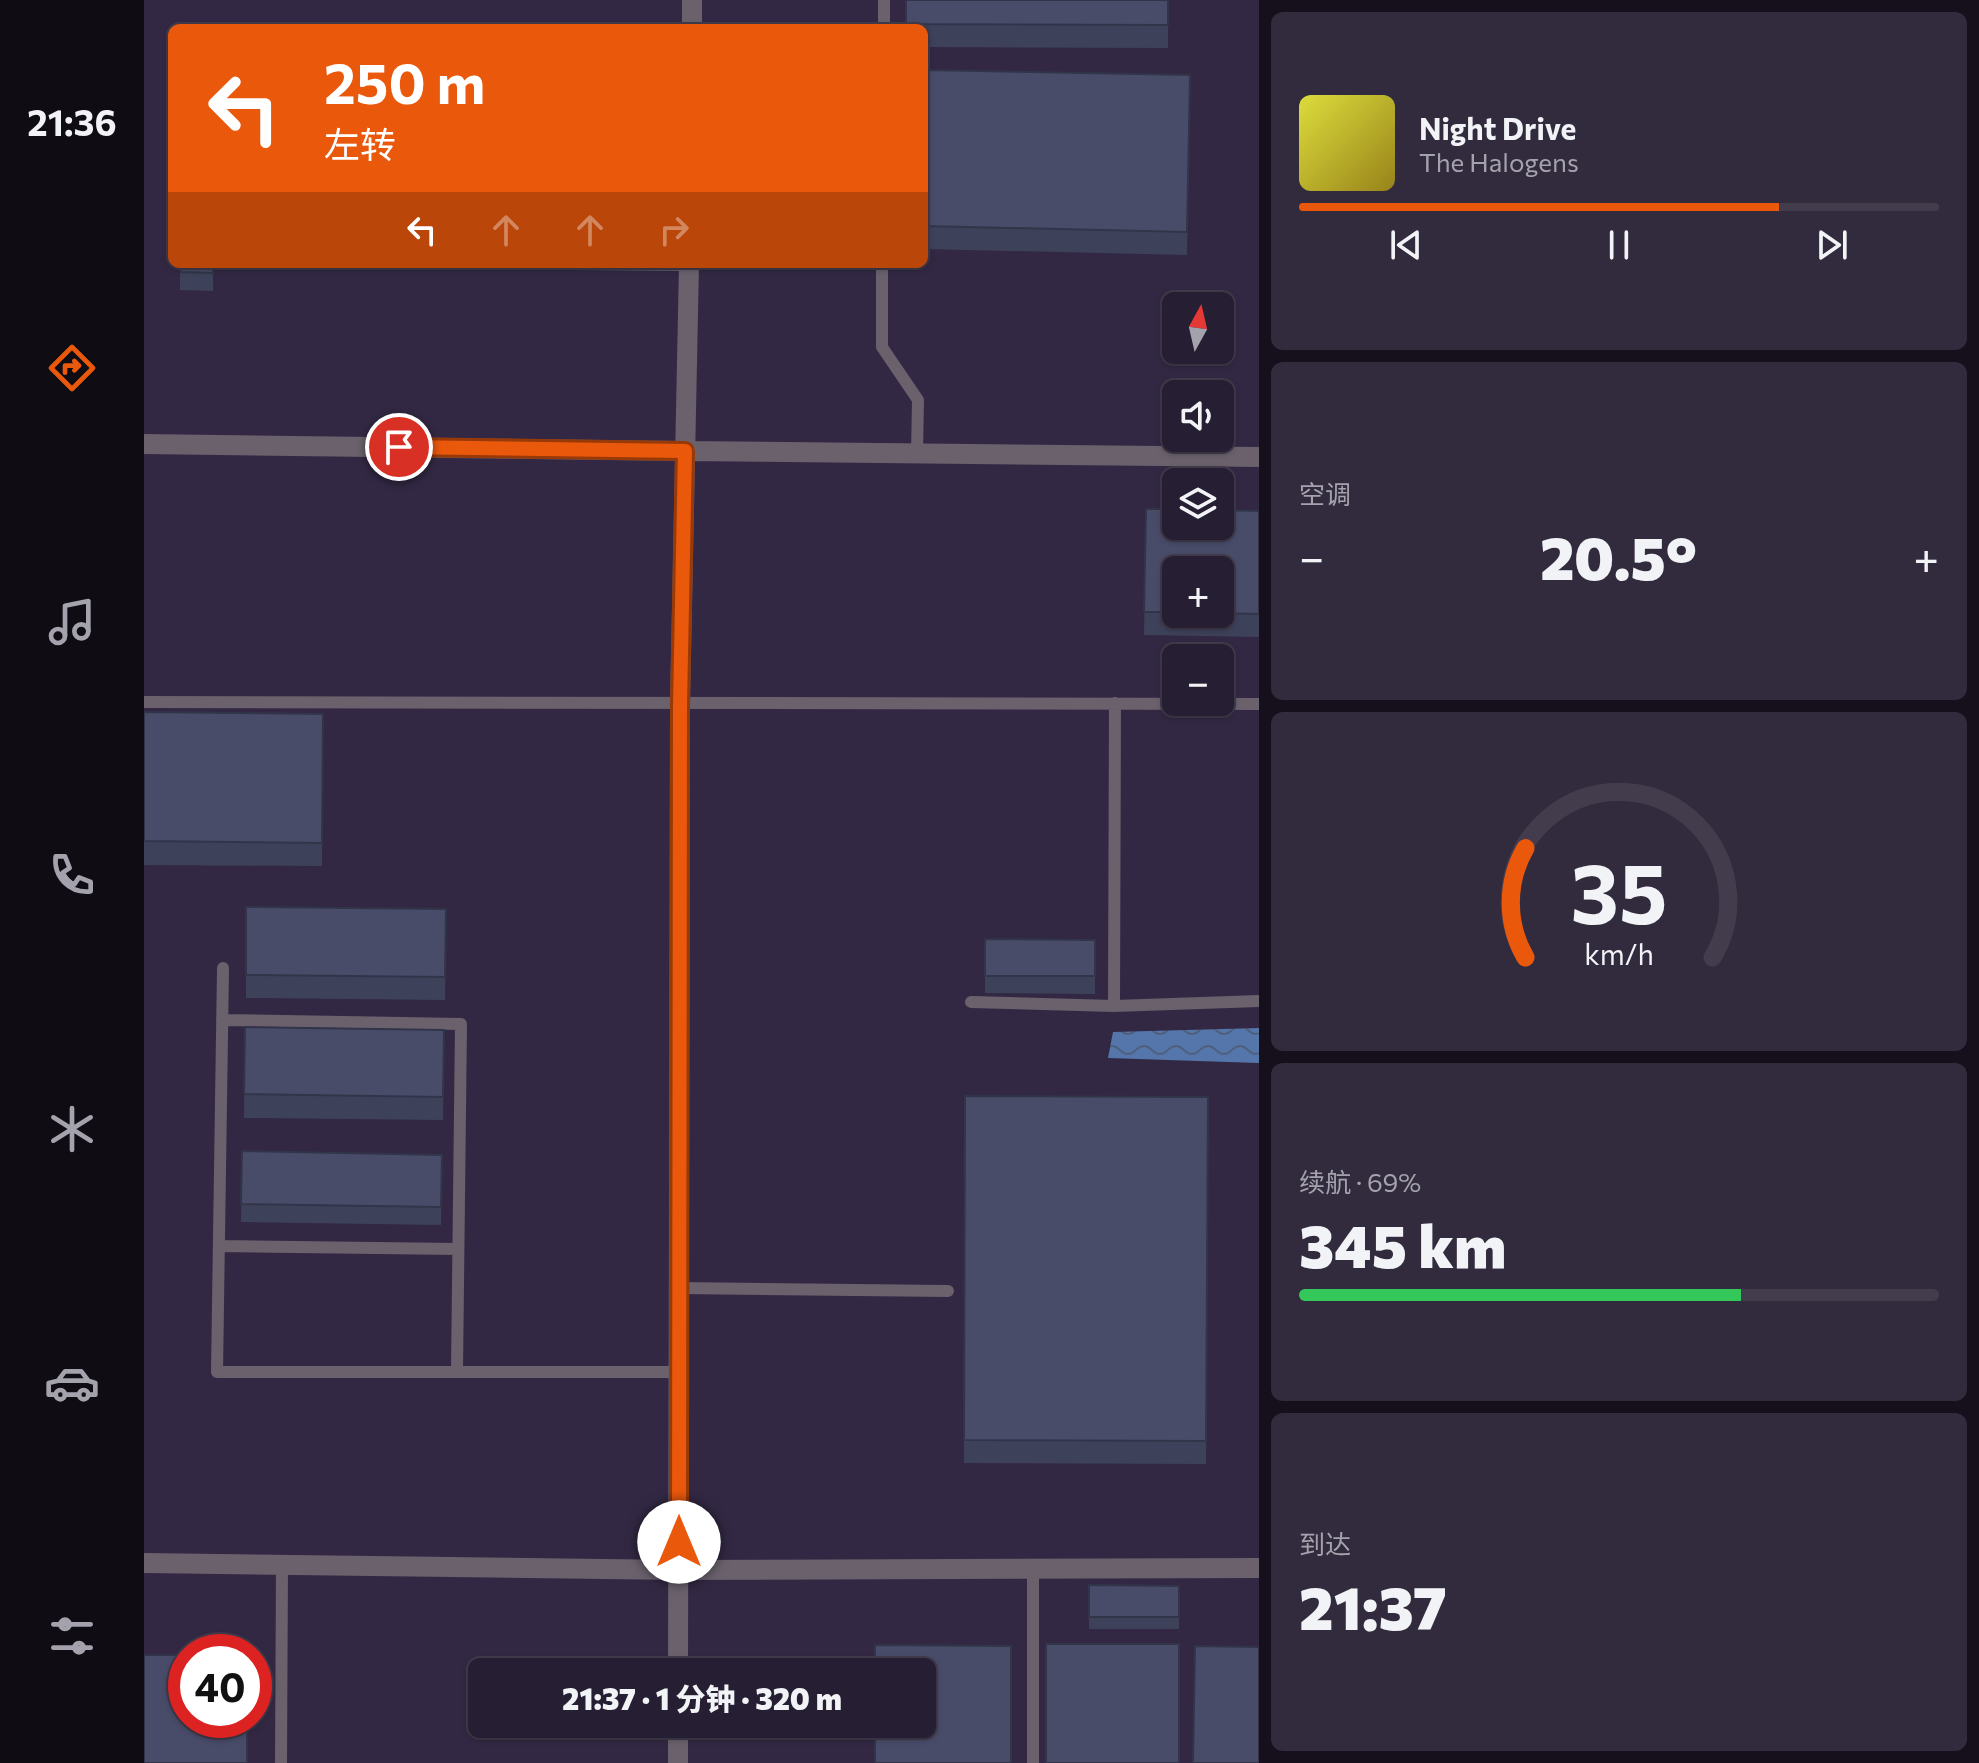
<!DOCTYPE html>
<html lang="zh">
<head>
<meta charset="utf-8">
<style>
	body { margin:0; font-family:Commissioner,"Noto Sans SC",sans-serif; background:#322b3e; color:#f1f3f6; height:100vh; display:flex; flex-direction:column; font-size:30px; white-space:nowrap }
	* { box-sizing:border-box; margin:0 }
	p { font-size:26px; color:#a4a2ac }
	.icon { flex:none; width:44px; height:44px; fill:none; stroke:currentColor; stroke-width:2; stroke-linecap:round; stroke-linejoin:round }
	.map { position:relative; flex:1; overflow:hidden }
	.drawer { display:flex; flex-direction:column; gap:12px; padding:12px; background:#15101c; width:720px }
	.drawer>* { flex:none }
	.hud { position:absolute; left:24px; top:24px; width:760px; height:244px; border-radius:12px; box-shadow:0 2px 6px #0004,0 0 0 2px #423c4d; background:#ea580c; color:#fff; overflow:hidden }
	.needle { width:52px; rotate:8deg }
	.tools { position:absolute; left:1018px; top:292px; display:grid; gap:16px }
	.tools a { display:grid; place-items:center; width:72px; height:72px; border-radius:12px; background:#261e32; box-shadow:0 2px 6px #0004,0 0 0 2px #423c4d; font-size:40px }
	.speed { position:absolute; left:24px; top:1634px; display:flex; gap:16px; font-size:40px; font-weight:700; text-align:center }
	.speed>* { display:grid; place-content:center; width:104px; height:104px; border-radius:50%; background:#261e32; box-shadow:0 2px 6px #0004,0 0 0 2px #423c4d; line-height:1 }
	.speed .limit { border:12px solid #d22; background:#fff; color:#111 }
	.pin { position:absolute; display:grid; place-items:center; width:68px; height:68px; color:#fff; margin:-34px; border:4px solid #fff; border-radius:50%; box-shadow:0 2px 8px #0007 }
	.me { position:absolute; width:88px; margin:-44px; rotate:0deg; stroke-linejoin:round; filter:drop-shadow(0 0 6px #0008) }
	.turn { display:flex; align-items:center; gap:28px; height:168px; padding:0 24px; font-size:36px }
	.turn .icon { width:104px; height:104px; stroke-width:2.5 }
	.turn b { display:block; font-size:56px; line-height:68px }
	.lanes { display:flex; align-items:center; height:76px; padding:0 24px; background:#0003; justify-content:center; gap:40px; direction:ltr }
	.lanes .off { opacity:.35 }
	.big { font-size:60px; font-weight:800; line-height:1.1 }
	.drawer .card { flex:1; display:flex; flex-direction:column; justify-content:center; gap:12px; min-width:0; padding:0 28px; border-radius:12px; background:#322b3e }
	.drawer .dial { align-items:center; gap:0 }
	.dial svg { height:208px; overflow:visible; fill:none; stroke:#423c4d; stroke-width:7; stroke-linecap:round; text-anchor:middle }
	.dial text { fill:#f1f3f6; stroke:none }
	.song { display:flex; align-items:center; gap:24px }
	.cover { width:96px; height:96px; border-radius:12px; background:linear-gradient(135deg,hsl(60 70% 55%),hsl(50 70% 35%)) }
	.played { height:8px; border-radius:4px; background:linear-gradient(90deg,#ea580c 75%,#423c4d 75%) }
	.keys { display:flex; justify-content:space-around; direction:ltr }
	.heat { display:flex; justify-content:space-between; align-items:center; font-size:44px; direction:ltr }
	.charge { height:12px; border-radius:6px; background:linear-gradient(90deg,#34c759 69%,#423c4d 0) }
	.trip { position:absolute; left:324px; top:1658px; width:468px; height:80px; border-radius:12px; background:#261e32; box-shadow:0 2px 6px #0004,0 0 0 2px #423c4d; font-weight:800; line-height:80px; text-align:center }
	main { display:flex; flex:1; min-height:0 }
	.tabs { display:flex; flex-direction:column; width:144px; justify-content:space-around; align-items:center; background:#0f0c14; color:#a4a2ac }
	.tabs .icon { width:56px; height:56px }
	.tabs .selected { color:#ea580c }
	.tabs b { font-size:36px; color:#f1f3f6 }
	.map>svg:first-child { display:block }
</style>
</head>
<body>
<main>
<nav class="tabs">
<b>21:36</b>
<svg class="icon selected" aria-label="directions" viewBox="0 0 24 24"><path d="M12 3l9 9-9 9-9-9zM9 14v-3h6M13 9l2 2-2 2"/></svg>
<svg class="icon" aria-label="music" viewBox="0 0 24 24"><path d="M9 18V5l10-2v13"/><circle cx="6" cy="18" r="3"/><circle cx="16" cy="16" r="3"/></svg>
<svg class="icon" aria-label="phone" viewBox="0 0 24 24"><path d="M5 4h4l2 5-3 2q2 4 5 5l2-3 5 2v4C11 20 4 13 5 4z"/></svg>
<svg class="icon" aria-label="climate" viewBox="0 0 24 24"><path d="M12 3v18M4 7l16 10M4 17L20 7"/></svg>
<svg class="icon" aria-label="car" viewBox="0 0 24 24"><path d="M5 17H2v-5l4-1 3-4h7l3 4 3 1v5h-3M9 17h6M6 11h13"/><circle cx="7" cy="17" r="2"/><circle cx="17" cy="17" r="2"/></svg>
<svg class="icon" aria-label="filters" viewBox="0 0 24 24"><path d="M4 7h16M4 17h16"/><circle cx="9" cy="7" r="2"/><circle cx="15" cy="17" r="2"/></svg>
</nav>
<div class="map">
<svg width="1115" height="1763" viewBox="0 0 1115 1763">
	<defs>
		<pattern id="water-waves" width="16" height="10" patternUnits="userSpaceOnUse" patternTransform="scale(2)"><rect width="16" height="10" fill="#5476aa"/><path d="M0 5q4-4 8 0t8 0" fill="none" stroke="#4f607f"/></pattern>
	</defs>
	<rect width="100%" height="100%" fill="#322843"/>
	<path fill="url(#water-waves)" d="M1115 1028V1063L964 1058 969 1032Z"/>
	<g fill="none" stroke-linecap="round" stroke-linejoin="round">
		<path stroke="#6a616d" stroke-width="12" d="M740 28V0
			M434 264 545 265
			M738 264V347L774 400 773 453
			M0 702 1115 704
			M79 968 73 1372H535
			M827 1002 970 1006 1115 1001
			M970 1006 971 703
			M78 1020 317 1024 313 1371
			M75 1246 314 1249
			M535 1288 804 1291
			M137 1763 138 1565
			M889 1763V1569"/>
		<path stroke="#6a616d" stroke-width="20" d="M0 444 541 451
			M0 1563 535 1570 1115 1568"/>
		<path stroke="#6a616d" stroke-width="20" d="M548 28V0
			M541 451 1115 457
			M534 1672 536 705 545 264
			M534 1763V1724"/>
	</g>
	<path fill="#3e415a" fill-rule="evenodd" d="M762 0H1024V48L780 47V28H762Z
		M780 70 1046 75 1043 255 780 249Z
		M36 264H69V291L36 290Z
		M1002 509 1115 511V637L1000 635ZM1032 570H1076V614H1032Z
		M0 712 179 714 178 866 0 865Z
		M102 907 302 909 301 1000 102 998Z
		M841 939 951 940V994L841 993Z
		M101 1027 300 1030 299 1120 100 1118Z
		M821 1096 1064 1097 1062 1464 820 1463Z
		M98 1151 298 1155 297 1225 97 1222Z
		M945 1585 1035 1586V1629H945Z"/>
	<path fill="#484c69" stroke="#32354a" stroke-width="2" d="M762 0H1024V25L762 24Z
		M780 70 1046 75 1043 232 780 226Z
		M36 264H69V273L36 272Z
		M1002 509H1032V526H1076V510L1115 511V614L1076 613V570H1032V612H1000Z
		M0 712 179 714 178 843 0 841Z
		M102 907 302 909 301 977 102 975Z
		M841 939 951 940V976H841Z
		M101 1027 300 1030 299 1097 100 1094Z
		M821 1096 1064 1097 1062 1441 820 1440Z
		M98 1151 298 1155 297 1207 97 1204Z
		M945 1585 1035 1586V1617H945Z
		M902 1644H1035V1763H902Z
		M731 1645 867 1646V1763H731V1724H778V1672H731Z
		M1051 1646 1115 1647V1763H1049Z
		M0 1655H42V1720H103V1763H0Z"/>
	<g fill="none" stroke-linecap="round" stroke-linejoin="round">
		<g stroke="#983908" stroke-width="20">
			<path id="route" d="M255 447 541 451 536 705 535 1542"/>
		</g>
		<use href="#route" stroke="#ea580c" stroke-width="14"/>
	</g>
</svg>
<div class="tools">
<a><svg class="needle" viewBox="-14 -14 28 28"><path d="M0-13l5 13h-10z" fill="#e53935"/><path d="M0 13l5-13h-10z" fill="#a4a2ac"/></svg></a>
<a><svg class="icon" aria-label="sound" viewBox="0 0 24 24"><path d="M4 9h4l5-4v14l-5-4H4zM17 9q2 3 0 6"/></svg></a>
<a><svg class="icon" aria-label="layers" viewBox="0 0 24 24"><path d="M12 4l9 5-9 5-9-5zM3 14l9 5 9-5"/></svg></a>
<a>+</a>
<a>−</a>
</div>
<div class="speed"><div class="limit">40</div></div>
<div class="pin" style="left:255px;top:447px;background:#d93025"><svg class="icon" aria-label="arrive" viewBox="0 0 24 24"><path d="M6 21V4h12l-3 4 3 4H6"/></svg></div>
<svg class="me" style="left:535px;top:1542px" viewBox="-20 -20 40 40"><circle r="19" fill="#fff"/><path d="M0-13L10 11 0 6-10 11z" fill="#ea580c"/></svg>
<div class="trip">21:37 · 1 分钟 · 320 m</div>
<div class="hud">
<div class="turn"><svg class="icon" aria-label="left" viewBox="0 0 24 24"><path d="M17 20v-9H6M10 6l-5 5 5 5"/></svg><div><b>250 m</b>左转</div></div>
<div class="lanes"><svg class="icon" aria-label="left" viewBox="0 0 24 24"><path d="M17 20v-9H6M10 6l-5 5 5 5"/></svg><svg class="icon off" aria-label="ahead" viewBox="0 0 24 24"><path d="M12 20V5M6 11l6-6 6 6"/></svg><svg class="icon off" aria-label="ahead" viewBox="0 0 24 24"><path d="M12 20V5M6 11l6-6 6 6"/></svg><svg class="icon off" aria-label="right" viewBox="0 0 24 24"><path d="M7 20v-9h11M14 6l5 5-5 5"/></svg></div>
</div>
</div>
<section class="drawer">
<div class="card">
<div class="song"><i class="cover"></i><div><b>Night Drive</b><p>The Halogens</p></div></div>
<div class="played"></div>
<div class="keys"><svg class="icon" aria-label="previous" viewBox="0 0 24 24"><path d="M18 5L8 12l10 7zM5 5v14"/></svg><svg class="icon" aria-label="pause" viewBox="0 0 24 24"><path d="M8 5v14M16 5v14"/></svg><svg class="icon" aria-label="next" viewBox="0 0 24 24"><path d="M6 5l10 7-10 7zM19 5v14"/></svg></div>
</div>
<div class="card"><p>空调</p>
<div class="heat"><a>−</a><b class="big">20.5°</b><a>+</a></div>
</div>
<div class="card dial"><svg viewBox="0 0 100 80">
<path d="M14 69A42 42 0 1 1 86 69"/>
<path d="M14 69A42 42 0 0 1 14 27" stroke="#ea580c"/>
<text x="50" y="56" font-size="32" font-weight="700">35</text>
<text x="50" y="72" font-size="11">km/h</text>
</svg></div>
<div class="card"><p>续航 · 69%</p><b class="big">345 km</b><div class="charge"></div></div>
<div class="card"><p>到达</p><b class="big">21:37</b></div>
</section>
</main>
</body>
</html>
